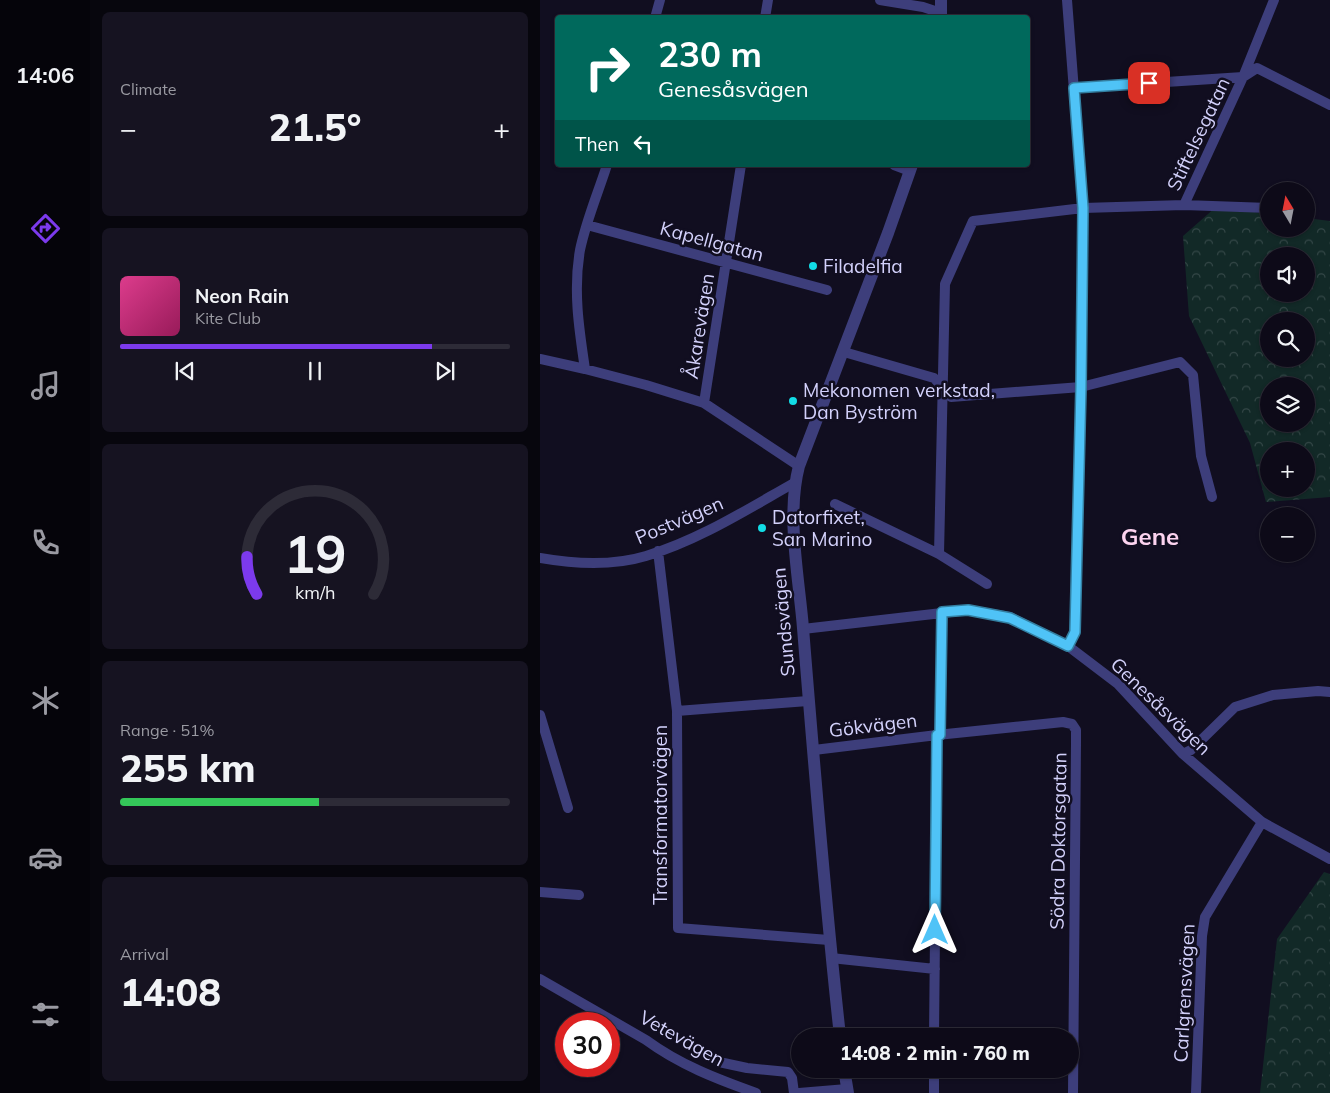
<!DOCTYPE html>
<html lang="en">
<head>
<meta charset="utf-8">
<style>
	body { margin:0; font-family:Mulish,sans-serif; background:#161321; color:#f1f3f6; height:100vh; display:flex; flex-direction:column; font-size:19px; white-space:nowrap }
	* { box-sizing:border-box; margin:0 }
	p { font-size:16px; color:#9a9aa2 }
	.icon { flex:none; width:28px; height:28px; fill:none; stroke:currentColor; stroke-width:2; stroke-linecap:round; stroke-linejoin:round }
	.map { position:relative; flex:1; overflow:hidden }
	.details { display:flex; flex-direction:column; gap:12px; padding:12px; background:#07060d; width:450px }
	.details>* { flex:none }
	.hud { position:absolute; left:15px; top:15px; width:475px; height:152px; border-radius:5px; box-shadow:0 1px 4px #0004,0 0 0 1px #2d2b37; background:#00695c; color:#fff; overflow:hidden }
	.needle { width:32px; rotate:350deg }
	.fabs { position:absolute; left:720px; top:182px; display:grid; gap:10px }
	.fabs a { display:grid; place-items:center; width:55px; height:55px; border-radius:50%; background:#0d0a18; box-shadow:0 1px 4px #0004,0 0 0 1px #2d2b37; font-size:25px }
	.speed { position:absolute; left:15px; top:1012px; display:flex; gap:10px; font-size:25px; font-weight:700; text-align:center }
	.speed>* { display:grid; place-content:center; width:65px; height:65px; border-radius:50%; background:#0d0a18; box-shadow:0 1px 4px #0004,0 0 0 1px #2d2b37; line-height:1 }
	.speed .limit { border:8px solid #d22; background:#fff; color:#111 }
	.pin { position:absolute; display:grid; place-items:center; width:42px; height:42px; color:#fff; margin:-21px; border-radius:10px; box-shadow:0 2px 8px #0006 }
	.me { position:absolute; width:55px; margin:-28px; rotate:0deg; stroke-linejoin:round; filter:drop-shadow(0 0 4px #0008) }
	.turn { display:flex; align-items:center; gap:18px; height:105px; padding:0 20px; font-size:22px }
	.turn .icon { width:65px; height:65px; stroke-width:2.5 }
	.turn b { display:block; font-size:35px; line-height:42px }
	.then { display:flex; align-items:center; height:48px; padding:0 20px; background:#0003; gap:10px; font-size:19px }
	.big { font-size:38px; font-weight:800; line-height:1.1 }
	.details .widget { flex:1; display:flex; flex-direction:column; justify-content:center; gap:8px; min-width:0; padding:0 18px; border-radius:8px; background:#161321 }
	.details .dial { align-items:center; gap:0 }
	.dial svg { height:130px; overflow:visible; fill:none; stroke:#2d2b37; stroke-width:7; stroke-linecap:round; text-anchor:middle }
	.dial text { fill:#f1f3f6; stroke:none }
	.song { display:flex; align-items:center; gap:15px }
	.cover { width:60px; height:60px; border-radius:8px; background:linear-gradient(135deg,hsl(330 70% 55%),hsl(330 70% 35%)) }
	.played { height:5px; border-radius:2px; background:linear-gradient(90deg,#7c3aed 80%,#2d2b37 80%) }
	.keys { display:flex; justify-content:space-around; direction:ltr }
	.heat { display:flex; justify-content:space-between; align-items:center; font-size:28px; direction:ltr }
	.charge { height:8px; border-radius:4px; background:linear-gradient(90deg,#34c759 51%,#2d2b37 0) }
	.trip { position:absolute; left:251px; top:1028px; width:288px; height:50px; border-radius:25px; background:#0d0a18; box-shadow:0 1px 4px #0004,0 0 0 1px #2d2b37; font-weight:800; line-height:50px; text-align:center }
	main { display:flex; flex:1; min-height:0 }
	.tabs { display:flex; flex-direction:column; width:90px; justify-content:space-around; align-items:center; background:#05040a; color:#9a9aa2 }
	.tabs .icon { width:35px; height:35px }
	.tabs .active { color:#7c3aed }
	.tabs b { font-size:22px; color:#f1f3f6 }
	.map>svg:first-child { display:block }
</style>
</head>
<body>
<main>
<nav class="tabs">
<b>14:06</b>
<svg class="icon active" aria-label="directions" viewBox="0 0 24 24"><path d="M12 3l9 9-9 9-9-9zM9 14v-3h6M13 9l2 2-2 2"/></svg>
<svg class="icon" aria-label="music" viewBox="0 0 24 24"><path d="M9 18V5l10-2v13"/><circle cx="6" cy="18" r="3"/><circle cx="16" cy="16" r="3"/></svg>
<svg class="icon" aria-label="phone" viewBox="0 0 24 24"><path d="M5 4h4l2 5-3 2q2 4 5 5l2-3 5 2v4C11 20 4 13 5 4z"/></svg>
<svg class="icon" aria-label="climate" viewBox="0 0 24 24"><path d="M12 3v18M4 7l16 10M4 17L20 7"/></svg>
<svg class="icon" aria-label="car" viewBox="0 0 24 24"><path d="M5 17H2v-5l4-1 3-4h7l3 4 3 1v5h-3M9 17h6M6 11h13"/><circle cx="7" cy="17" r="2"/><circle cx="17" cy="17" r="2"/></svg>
<svg class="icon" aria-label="filters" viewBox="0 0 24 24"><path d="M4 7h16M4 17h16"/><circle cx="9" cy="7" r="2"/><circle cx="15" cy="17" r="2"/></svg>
</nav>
<section class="details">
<div class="widget"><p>Climate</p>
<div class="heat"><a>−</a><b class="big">21.5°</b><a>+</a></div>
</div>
<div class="widget">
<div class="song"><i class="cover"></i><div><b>Neon Rain</b><p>Kite Club</p></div></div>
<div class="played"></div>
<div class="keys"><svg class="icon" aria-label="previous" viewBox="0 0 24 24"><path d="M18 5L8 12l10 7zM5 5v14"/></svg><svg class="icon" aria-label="pause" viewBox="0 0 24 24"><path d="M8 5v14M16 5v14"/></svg><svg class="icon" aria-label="next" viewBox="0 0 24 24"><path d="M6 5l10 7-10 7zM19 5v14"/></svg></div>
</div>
<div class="widget dial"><svg viewBox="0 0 100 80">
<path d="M14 69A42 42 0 1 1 86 69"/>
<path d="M14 69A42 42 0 0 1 8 46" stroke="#7c3aed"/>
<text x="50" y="56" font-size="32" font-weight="700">19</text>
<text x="50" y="72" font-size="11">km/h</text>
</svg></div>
<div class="widget"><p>Range · 51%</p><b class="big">255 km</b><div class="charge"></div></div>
<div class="widget"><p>Arrival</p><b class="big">14:08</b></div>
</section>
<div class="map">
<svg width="790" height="1093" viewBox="0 0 790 1093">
	<defs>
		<pattern id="forest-crowns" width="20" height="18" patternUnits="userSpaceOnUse" patternTransform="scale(1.25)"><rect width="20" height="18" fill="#122927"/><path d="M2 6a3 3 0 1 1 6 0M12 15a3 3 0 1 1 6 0" fill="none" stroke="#344747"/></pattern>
	</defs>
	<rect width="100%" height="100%" fill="#110e20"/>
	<path fill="url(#forest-crowns)" fill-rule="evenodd" d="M676 207 729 214V229H766V218L790 221V497L726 502 710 443 649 316 643 236ZM729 256H766V294H729ZM729 321H766V359H729ZM729 386H766V424H729ZM729 451H766V489H729Z
		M784 872 790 874V1093H720L737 939Z"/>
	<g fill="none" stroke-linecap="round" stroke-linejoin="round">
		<path stroke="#3d3e7b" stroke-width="10" d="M340 0 383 7 401 13
			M527 0 543 208 541 387 535 632 528 646
			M115 18 120 0
			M225 18 228 0
			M534 88 703 77 717 68 790 105
			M354 165 370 171
			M644 205 703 77 734 0
			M47 225 287 290
			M304 352 394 378 411 397 541 387 640 362 653 375 661 456 672 497
			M0 359 45 369 106 385 164 403 259 466
			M45 369C39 329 33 290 40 250 46 221 58 193 67 165
			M164 403 201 165
			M295 504 399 554 405 284 433 221 543 208 644 205 729 208
			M118 551 137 711 138 928 289 940
			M399 554 447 584
			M0 558C34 564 73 566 106 556 159 540 206 510 254 483
			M263 629 428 610 470 617 528 646 578 684 643 754 722 822 790 859
			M137 711 268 701
			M0 715 28 808
			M274 750 397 735 523 722 532 724 536 730V743L533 1093
			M643 754 651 750 695 707 733 695 778 691 790 692
			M0 892 39 895
			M291 958 395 969
			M0 979 106 1040C140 1065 177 1079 216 1093
			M394 1036 397 735H400L402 612
			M179 1062 207 1068 248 1072 252 1078 254 1093
			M259 1093 307 1089
			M394 1093V1069
			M656 1093 662 936 665 917 722 822"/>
		<path stroke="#3d3e7b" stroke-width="12" d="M401 18V0
			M300 1036C285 901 274 765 263 628 259 578 246 516 259 466L348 233 372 165
			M304 1069 308 1093"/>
	</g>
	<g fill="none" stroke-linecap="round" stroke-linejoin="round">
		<g stroke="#337fa1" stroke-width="12">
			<path id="route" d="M395 930 397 735H400L402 612 428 610 470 618 528 646 535 632 541 387 543 208 534 88 609 83"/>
		</g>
		<use href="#route" stroke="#4fc3f7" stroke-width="9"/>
	</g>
	<g fill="#12dce6" stroke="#110e20" stroke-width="2">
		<circle cx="273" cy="266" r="5"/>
		<circle cx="253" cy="401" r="5"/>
		<circle cx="222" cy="528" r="5"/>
	</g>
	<g text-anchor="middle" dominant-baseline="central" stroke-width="5" stroke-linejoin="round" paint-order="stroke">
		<g font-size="19" fill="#d3d1fb" stroke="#110e20">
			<text transform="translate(658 134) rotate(-65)">Stiftelsegatan</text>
			<text transform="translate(172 241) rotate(15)">Kapellgatan</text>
			<text transform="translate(159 326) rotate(-81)">Åkarevägen</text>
			<text transform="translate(139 520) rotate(-23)">Postvägen</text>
			<text transform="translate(243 622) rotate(-95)">Sundsvägen</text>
			<text transform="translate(621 706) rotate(44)">Genesåsvägen</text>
			<text transform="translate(333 725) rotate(-7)">Gökvägen</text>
			<text transform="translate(120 815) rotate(-90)">Transformatorvägen</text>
			<text transform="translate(518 841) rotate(-89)">Södra Doktorsgatan</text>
			<text transform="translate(644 993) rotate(-87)">Carlgrensvägen</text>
			<text transform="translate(142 1038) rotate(29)">Vetevägen</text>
		</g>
		<g font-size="19" fill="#d3d1fb" stroke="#110e20" text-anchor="start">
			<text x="283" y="266">Filadelfia</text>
			<text x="263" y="390">Mekonomen verkstad,<tspan x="263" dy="22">Dan Byström</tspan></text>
			<text x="232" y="517">Datorfixet,<tspan x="232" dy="22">San Marino</tspan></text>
		</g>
		<g font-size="24" font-weight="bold" fill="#fcd3ef" stroke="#110e20">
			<text x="610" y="536">Gene</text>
		</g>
	</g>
</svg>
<div class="fabs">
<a><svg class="needle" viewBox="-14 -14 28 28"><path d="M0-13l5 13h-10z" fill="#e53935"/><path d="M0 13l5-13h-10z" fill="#9a9aa2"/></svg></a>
<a><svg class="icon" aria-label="sound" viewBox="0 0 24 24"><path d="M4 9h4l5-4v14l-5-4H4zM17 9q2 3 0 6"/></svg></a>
<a><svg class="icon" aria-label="search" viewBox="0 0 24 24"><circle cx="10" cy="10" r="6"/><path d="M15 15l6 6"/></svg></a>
<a><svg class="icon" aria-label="layers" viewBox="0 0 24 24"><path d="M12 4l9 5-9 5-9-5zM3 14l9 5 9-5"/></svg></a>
<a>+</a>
<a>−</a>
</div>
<div class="speed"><div class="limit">30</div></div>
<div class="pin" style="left:609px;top:83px;background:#d93025"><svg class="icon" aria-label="arrive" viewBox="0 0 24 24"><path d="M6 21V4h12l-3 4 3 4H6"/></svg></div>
<svg class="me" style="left:395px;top:930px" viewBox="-20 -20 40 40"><path d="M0-17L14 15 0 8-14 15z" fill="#4fc3f7" stroke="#fff" stroke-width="4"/></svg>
<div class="trip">14:08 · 2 min · 760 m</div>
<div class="hud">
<div class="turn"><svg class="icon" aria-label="right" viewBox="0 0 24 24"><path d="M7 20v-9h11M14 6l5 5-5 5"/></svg><div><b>230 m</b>Genesåsvägen</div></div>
<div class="then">Then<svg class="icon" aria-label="left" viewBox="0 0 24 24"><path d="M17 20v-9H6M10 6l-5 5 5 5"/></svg></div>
</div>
</div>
</main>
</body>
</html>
